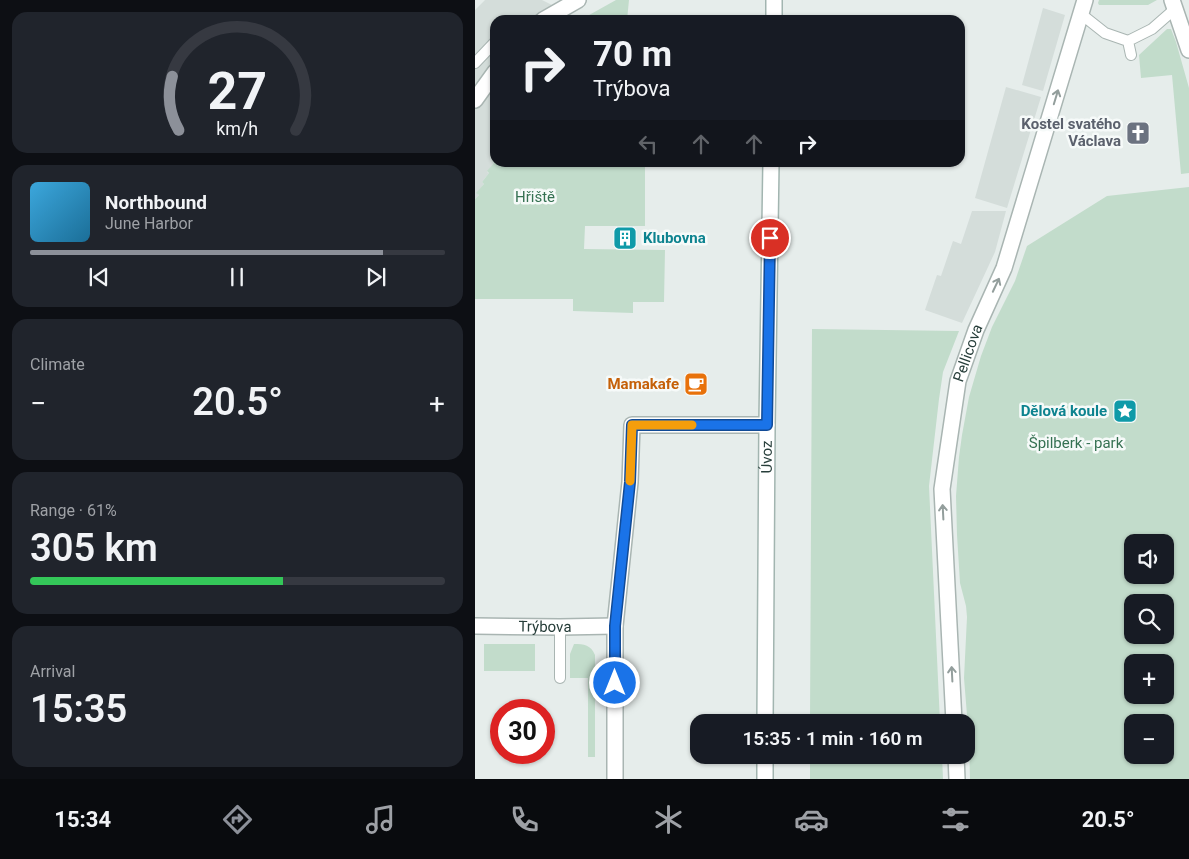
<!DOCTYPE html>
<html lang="en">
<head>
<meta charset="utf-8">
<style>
	body { margin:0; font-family:Roboto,sans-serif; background:#20242c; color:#f1f3f6; height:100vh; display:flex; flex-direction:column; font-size:19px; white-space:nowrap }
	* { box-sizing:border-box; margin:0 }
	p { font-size:16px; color:#9ea1a6 }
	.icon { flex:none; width:28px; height:28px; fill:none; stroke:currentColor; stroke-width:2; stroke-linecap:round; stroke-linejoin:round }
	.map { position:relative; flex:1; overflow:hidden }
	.details { display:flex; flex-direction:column; gap:12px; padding:12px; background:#0d0f14; width:475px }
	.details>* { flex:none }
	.guide { position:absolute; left:15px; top:15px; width:475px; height:152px; border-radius:15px; box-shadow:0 1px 4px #0004; background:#171b24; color:#f1f3f6; overflow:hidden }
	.fabs { position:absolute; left:649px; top:534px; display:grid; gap:10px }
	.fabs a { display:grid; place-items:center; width:50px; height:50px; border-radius:10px; background:#171b24; box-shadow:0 1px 4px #0004; font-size:25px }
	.speed { position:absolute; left:15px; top:699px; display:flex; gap:10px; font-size:25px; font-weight:700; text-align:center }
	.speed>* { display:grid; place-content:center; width:65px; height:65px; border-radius:50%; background:#171b24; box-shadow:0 1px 4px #0004; line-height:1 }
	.speed .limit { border:8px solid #d22; background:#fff; color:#111 }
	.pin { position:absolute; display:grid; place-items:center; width:42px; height:42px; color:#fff; margin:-21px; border:2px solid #fff; border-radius:50%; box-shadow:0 1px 5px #0007 }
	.me { position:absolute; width:55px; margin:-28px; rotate:0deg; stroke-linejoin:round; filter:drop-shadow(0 0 4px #0008) }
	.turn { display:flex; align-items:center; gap:18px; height:105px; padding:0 20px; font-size:22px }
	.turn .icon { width:65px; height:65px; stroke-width:2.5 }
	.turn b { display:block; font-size:35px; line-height:42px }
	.lanes { display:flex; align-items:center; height:48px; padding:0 20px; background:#0003; justify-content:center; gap:25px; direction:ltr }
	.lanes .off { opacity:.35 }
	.big { font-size:38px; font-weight:600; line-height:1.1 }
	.details .card { flex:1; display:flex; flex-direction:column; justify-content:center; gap:8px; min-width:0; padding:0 18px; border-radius:15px; background:#20242c }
	.details .dial { align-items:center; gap:0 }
	.dial svg { height:130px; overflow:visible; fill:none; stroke:#363941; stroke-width:7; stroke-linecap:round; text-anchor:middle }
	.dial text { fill:#f1f3f6; stroke:none }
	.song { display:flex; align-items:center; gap:15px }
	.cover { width:60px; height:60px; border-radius:8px; background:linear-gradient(135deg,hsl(200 70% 55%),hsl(200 70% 35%)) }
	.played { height:5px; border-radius:2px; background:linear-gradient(90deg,#8c9099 85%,#363941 85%) }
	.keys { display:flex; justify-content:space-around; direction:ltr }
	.heat { display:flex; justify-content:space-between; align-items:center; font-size:28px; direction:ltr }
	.charge { height:8px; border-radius:4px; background:linear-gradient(90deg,#34c759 61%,#363941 0) }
	.trip { position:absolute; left:215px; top:714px; width:285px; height:50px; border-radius:15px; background:#171b24; box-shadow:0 1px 4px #0004; font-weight:600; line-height:50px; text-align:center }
	.menu { display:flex; height:80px; justify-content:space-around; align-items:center; background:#090b0e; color:#9ea1a6 }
	.menu .icon { width:35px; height:35px }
	.menu .selected { color:#8c9099 }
	.menu b { font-size:22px; color:#f1f3f6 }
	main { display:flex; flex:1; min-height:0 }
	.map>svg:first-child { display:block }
</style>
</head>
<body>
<main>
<section class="details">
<div class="card dial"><svg viewBox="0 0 100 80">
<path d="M14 69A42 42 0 1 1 86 69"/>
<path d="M14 69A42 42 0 0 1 10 36" stroke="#8c9099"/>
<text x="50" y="56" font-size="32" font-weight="700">27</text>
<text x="50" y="72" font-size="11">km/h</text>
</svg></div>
<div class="card">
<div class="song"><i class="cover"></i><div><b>Northbound</b><p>June Harbor</p></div></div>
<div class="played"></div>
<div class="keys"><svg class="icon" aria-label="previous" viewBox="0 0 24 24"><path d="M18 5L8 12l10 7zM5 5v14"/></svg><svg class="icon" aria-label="pause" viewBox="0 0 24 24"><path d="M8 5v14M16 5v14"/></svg><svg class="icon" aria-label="next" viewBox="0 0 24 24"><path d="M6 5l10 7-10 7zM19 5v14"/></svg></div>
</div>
<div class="card"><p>Climate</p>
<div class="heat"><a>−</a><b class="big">20.5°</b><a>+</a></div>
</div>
<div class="card"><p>Range · 61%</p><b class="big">305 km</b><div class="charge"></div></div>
<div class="card"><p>Arrival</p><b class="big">15:35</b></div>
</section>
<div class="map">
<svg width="714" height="779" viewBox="0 0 714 779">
	<rect width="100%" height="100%" fill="#e6edeb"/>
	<path fill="#d4ddda" d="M10 0H67L107 20H20V157L17 161 19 163 12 172 14 173 7 182 9 184 2 193 4 195 0 199V10Z
		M568 8 590 15 568 91 547 85Z
		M531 87 566 97 532 208 500 198Z
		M497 211H531L520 252 487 323 450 310 462 275 466 276 478 241 486 244Z"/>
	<path fill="#c2dccb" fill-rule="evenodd" d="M141 0H154L152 20 107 19Z
		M624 0H682L673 5H624L623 3Z
		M692 29H696L701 42 714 88V173L706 174 697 75 666 78 664 55Z
		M20 157V162L170 163V226H110L109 249 190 250 189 302H158V313L98 311V299H0V199L4 195 1 193 9 184 7 182 14 173 12 171 19 163 17 161Z
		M714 187V779H495L494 740 489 678 492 617 491 606 485 583 482 535 481 496 484 457 487 435 494 397 506 356 517 327 540 281 552 246 632 196ZM658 542H690V575H658ZM658 602H690V635H658ZM658 662H690V695H658ZM658 722H690V755H658Z
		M337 329 484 331 468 372 464 399 454 486 465 722H335Z
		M9 644H60V671H9Z
		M99 644C109 644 116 645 120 655V757H113V678H95V654Z
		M335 755H467L468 779H335Z"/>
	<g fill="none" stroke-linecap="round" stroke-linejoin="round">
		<g stroke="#a9b5b2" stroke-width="12">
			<path id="service" d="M606 14 630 33 653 41 677 29 701 8
				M653 41 656 55
				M0 63 20 42
				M85 678V627"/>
		</g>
		<g stroke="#a9b5b2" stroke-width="18">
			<g id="minor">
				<path d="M697 0 714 50"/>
				<path d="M68 20 103 0"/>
				<path d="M0 100 20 72"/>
				<path id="s1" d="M0 626 85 627 140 626"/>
				<path id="s2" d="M479 722 467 489 483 381 501 330 529 268 610 0"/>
				<path d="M481 755 482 779"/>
				<path d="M140 779V626L155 482 157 425H292"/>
			</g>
		</g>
		<g stroke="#a2b5b0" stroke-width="18">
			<g id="secondary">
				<path d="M299 20V0"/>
				<path id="s3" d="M290 722 292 425 296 162"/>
				<path d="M290 779V755"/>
			</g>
		</g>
		<use href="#service" stroke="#fff" stroke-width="10"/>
		<use href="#minor" stroke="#fff" stroke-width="15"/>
		<use href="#secondary" stroke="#fff" stroke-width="15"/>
	</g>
	<defs><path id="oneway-shaft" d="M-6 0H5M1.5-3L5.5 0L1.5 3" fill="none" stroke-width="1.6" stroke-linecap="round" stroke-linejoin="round" transform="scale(1.25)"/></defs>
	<g stroke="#939e9c">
		<use href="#oneway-shaft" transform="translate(581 97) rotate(-73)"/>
		<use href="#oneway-shaft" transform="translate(521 285) rotate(-65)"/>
		<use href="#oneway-shaft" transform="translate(468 512) rotate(-93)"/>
		<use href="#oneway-shaft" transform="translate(477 674) rotate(-93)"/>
	</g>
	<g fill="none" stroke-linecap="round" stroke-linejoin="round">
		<g stroke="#114b97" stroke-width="12">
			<path id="route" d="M140 683V626L155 482 157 425H292L295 238"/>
		</g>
		<use href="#route" stroke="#1a73e8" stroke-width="9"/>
		<path stroke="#f59e0b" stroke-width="9" d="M155 481 157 425H217"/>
	</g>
	<defs>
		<g id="church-square" transform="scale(1.25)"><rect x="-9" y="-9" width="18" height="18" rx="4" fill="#6b7280" stroke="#f6faf9"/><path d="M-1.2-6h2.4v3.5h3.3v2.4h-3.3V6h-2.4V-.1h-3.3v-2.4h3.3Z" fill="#fff"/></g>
		<g id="building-square" transform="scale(1.25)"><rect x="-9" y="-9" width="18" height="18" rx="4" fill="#0f9aa8" stroke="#f6faf9"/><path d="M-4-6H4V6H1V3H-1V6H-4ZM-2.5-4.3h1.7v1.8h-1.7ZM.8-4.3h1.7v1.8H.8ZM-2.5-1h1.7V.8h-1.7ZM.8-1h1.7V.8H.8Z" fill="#fff"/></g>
		<g id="cafe-square" transform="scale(1.25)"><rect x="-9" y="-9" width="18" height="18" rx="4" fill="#e8710a" stroke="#f6faf9"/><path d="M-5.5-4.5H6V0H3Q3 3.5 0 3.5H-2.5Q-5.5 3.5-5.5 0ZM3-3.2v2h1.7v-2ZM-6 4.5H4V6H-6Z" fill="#fff"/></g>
		<g id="sight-square" transform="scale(1.25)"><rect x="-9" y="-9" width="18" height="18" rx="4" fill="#0f9aa8" stroke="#f6faf9"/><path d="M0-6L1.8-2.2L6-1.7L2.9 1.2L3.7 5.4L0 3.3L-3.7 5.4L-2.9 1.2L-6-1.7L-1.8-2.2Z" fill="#fff"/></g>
	</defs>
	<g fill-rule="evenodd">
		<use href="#church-square" x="663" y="133"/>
		<use href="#building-square" x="150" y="238"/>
		<use href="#cafe-square" x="221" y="384"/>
		<use href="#sight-square" x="650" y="411"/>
	</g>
	<g text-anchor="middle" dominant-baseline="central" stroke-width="5" stroke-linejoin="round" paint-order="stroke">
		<g font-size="15" font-weight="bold" fill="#5b616d" stroke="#f6faf9" text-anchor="end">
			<text x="646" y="124">Kostel svatého<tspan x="646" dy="17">Václava</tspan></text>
		</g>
		<g font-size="15" fill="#357152" stroke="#f6faf9">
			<text x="60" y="197">Hřiště</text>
			<text x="601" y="443">Špilberk - park</text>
		</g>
		<g font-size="15" font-weight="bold" fill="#0d838f" stroke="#f6faf9" text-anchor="start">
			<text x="168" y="238">Klubovna</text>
			<text x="632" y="411" text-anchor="end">Dělová koule</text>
		</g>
		<g font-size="15" fill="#273e3a" stroke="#f6faf9">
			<text stroke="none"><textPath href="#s2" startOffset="372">Pellicova</textPath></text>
			<text stroke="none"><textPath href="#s3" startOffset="265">Úvoz</textPath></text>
			<text stroke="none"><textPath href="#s1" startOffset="70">Trýbova</textPath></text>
		</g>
		<g font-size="15" font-weight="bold" fill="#c56008" stroke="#f6faf9" text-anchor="end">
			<text x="204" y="384">Mamakafe</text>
		</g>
	</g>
</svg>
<div class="fabs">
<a><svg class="icon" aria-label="sound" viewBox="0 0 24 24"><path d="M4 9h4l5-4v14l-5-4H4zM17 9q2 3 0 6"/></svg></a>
<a><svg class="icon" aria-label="search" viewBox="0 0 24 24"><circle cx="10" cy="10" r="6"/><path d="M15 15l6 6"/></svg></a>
<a>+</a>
<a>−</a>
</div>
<div class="speed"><div class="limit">30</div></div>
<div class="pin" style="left:295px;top:238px;background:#d93025"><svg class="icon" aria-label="arrive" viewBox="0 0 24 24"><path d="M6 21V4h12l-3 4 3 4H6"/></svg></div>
<svg class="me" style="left:140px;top:683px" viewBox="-20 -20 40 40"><circle r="17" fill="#1a73e8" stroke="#fff" stroke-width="3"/><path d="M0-11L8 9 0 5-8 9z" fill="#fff"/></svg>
<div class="trip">15:35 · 1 min · 160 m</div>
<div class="guide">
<div class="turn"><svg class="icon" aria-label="right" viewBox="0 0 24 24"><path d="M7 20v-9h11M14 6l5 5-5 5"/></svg><div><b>70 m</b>Trýbova</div></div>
<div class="lanes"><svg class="icon off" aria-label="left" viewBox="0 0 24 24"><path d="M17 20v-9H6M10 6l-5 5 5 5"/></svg><svg class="icon off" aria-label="ahead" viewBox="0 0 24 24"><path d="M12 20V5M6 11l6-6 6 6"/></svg><svg class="icon off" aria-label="ahead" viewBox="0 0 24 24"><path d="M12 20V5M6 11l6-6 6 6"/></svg><svg class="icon" aria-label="right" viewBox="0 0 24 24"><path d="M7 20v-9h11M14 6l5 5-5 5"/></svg></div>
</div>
</div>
</main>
<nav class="menu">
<b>15:34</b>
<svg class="icon selected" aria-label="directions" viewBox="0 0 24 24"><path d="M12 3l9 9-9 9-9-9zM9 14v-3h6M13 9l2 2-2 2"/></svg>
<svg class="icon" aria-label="music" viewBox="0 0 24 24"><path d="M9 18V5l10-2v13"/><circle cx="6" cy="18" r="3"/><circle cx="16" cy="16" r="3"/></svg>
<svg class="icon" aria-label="phone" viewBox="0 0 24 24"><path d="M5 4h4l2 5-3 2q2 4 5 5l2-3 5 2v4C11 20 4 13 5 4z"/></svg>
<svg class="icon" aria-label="climate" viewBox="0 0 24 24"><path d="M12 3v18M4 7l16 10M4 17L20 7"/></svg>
<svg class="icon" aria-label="car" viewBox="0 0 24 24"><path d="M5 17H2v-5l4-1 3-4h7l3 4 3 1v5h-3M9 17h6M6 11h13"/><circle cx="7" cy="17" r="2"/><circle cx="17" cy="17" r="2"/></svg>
<svg class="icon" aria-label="filters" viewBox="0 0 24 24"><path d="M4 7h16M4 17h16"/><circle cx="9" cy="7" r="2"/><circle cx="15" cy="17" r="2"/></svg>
<b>20.5°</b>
</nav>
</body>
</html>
